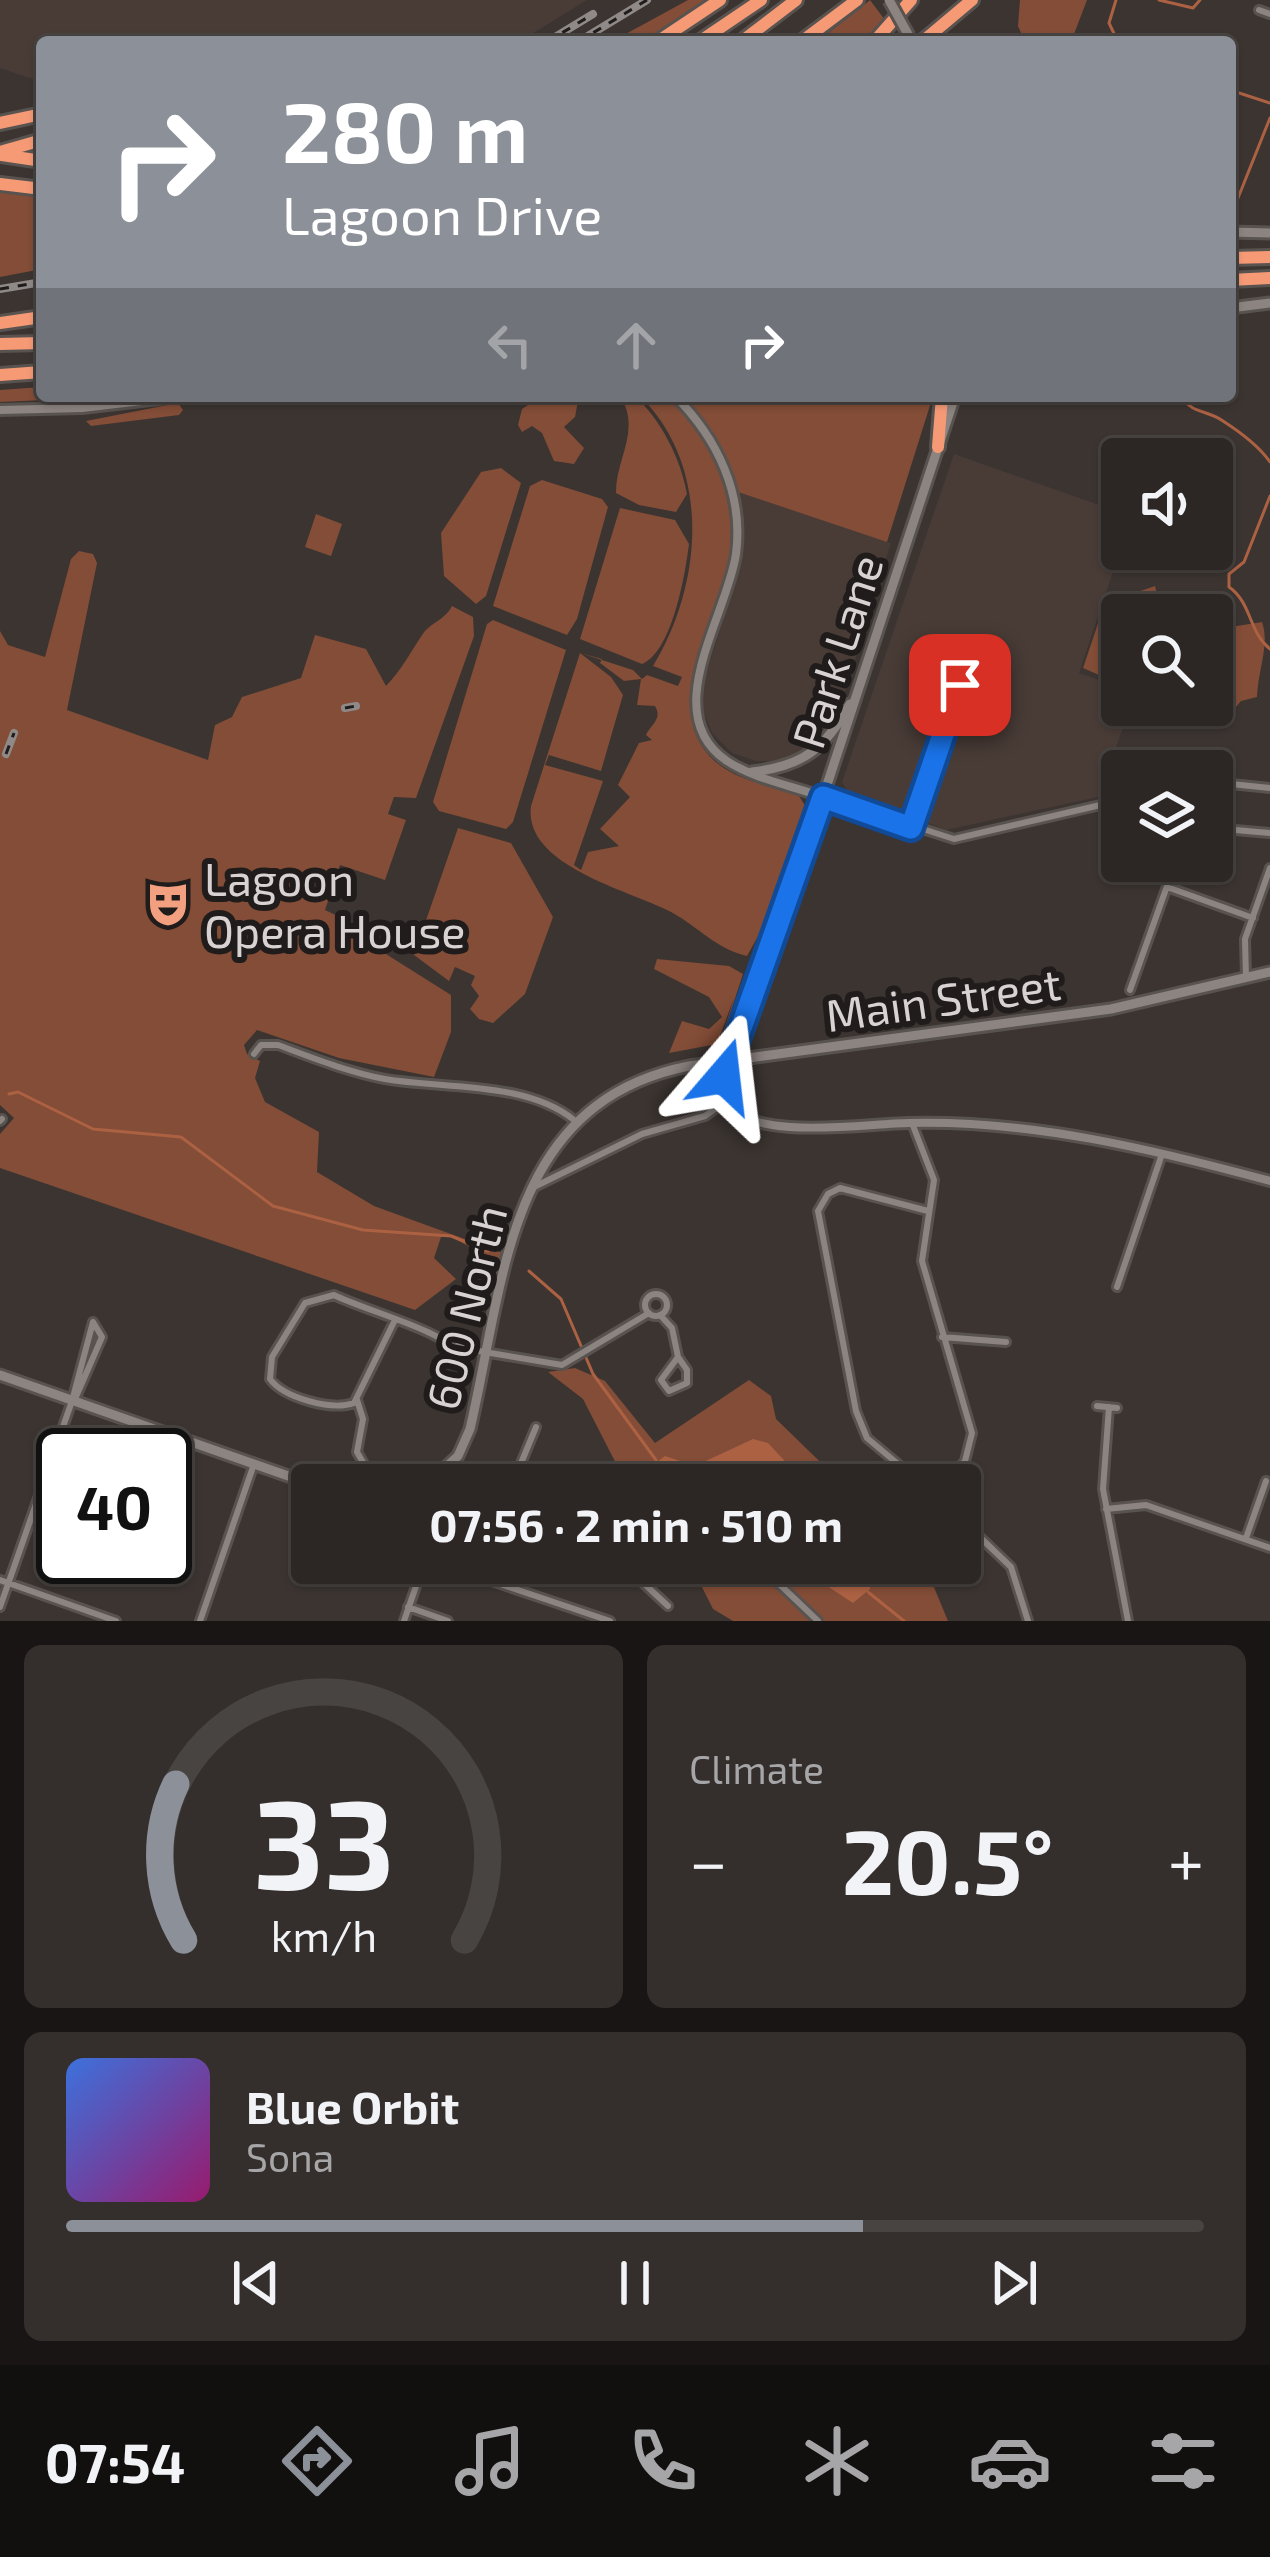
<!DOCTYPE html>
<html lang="en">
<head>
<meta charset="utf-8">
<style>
	body { margin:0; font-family:"Exo 2",sans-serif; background:#342f2d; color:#f1f3f6; height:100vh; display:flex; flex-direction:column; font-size:45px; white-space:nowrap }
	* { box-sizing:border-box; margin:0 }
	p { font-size:39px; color:#a6a5a7 }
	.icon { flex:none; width:66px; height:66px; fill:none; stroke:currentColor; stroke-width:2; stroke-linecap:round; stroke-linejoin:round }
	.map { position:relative; height:1621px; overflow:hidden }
	.sheet { display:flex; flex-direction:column; gap:24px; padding:24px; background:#181514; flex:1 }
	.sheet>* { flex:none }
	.guide { position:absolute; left:36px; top:36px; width:1200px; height:366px; border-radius:12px; box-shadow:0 3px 9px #0004,0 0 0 3px #484442; background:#8c9099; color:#fff; overflow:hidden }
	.buttons { position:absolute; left:1101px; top:438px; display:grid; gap:24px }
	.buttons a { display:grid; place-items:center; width:132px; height:132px; border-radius:12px; background:#2c2725; box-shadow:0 3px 9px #0004,0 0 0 3px #484442; font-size:60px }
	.speed { position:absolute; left:36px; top:1428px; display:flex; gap:24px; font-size:60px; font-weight:700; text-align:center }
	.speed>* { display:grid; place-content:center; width:156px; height:156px; border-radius:50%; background:#2c2725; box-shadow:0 3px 9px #0004,0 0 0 3px #484442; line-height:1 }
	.speed .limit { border:6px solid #111; border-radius:18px; background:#fff; color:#111 }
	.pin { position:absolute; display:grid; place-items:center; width:102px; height:102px; color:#fff; margin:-51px; border-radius:24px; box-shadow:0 6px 18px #0006 }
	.me { position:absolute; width:132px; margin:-66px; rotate:17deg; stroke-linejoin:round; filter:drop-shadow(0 0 9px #0008) }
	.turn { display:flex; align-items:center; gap:42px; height:252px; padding:0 48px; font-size:54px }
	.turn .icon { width:156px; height:156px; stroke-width:2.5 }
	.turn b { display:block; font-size:84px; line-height:102px }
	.lanes { display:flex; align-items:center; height:114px; padding:0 48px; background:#0003; justify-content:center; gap:60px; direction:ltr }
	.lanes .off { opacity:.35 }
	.big { font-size:90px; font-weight:700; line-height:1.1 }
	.sheet .tile { flex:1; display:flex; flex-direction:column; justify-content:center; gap:18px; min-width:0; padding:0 42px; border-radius:18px; background:#342f2d }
	.sheet .dial { align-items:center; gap:0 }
	.dial svg { height:312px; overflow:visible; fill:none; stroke:#484442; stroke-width:7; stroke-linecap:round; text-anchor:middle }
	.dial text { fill:#f1f3f6; stroke:none }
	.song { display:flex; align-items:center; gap:36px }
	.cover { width:144px; height:144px; border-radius:18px; background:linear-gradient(135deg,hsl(220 70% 55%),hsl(320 70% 35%)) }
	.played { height:12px; border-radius:6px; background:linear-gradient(90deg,#8c9099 70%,#484442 70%) }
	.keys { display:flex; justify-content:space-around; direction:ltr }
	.heat { display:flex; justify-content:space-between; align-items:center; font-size:66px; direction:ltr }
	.sheet .tiles { flex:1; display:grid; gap:24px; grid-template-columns:1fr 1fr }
	.tile:last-child { grid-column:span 2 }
	.trip { position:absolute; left:291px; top:1464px; width:690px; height:120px; border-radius:12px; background:#2c2725; box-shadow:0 3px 9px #0004,0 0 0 3px #484442; font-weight:700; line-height:120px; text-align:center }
	.menu { display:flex; height:192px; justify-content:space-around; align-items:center; background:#12100f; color:#a6a5a7 }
	.menu .icon { width:84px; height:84px }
	.menu .active { color:#8c9099 }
	.menu b { font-size:54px; color:#f1f3f6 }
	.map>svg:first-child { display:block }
</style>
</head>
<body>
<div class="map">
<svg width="1270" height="1621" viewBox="0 0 1270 1621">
	<rect width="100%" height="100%" fill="#3b3431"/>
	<path fill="#493c37" d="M0 0H587L519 42H42V82L0 68Z
		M954 454 1122 513V545L1079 673 1122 688V705H1131L1098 797 946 830 848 792 842 782Z
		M738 492 891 543 837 718 817 746 789 761H756L732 753 712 733 703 711 702 687 739 569Z"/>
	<path fill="#834d37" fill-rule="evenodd" d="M688 0H706L644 42H611Z
		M870 0 885 20 864 42H817Z
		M1020 0H1087L1071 42H1025L1018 26Z
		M0 191 42 197V269L0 277Z
		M42 387V396H133L0 402V390Z
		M542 396 578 401 575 417 564 427 584 448 574 464 554 461 542 433 532 426 522 432 518 425 522 409Z
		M620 396H635C661 420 681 459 687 494L676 512 639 505 616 493C615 460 642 430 620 396Z
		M640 396H667C709 436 736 491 730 550 724 613 650 713 721 766 741 781 775 787 799 796L806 807 771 913 747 956C717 949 699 928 673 913 633 891 523 867 531 806L580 653 633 670 642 679 647 675 678 686 682 677 653 666C703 584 712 467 640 396ZM580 653 602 659 600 663 624 681 641 679 637 705 655 706C663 719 650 725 646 735L652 740 639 743 618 785 630 797 600 829 619 846 588 852 581 870 574 865 603 781 545 765 549 755 601 771 623 695 611 677Z
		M684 396H933L887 542 738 492 716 437Z
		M178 403 183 410 179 415 91 426 86 421Z
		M501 468 521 483 486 596 476 604 444 576 441 533 481 472Z
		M542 480 602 499 608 507 577 619 567 635 493 606 530 486Z
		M620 508 675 520 689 544C685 576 672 652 642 664L580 639Z
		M316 514 342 524 331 556 305 547Z
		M79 551 93 554 97 563 67 710 208 760 215 725 232 717 242 697 301 678 315 635 366 649 386 686C402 669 410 653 422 635 431 622 445 620 452 606L473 617 474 636 416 798 394 797 388 814 406 820 385 880 340 865 325 910 342 918 338 932 378 949 451 995V1032L434 1077 339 1058 257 1030 244 1045 247 1054 260 1061 255 1078 265 1102 319 1132 317 1172 374 1206 503 1253 500 1264 452 1237H441L434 1258 456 1279 415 1310 0 1168V1134L14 1118 0 1105V631L8 645 45 657 71 559Z
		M1155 586 1162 615H1122V685L1083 668 1105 603Z
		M493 620 566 650 513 822 506 829 439 811 433 802 487 624Z
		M1262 622C1270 644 1258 670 1257 697L1241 701 1225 720 1212 722V630Z
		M458 828 511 843 553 917 525 994 493 1023 479 1019 470 1009 479 996 471 985 475 976 455 967 449 981 414 955Z
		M657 959 729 966 743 974 719 1047 734 998 717 1044 669 1053 682 1021 709 1029 722 1017 709 997 654 969Z
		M575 1368 605 1381 655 1443 749 1380 771 1396 776 1419 844 1485H627L583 1399 548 1372Z
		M690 1563H924L948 1621H733L713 1609Z"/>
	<path fill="#ac6143" d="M753 1439 768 1443 807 1485H671L653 1465 665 1456 695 1466Z
		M792 1563H870V1589L853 1603Z"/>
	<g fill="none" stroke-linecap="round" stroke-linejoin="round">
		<path stroke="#ac6143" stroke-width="3" d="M1116 0 1109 23 1118 42
			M1159 0 1193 8 1200 0
			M1230 90 1270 103
			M1236 203 1270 118
			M1181 396C1193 415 1206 409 1223 421 1240 432 1259 446 1270 462
			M1270 496 1244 562 1229 574V587C1252 603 1248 631 1270 649
			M9 1094 18 1092 93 1129 181 1137 273 1206 363 1230 451 1236 488 1251
			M529 1271 561 1299 593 1374 656 1460
			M868 1592 904 1621"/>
		<g stroke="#595350" stroke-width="12">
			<path id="minor" d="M1259 10 1270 14
				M1212 782 1270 788
				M823 797 954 839 1122 800
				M911 828 958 699 957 673
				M1212 828 1270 833
				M1167 887 1253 918
				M1246 978 1245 939 1270 868
				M1130 990 1176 861
				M254 1054 261 1045H278C313 1058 348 1072 385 1079 443 1089 526 1081 574 1120
				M0 1121 2 1119
				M912 1123 934 1180 922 1261 972 1433 965 1461 944 1485
				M532 1188 642 1134 705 1116 722 1104
				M1117 1287 1162 1154
				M645 1305a11 11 0 1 1 22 0a11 11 0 1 1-22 0Z
				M660 1315 672 1328 678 1357 661 1380 669 1391 687 1383V1370L678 1357
				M394 1322 354 1403C332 1411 284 1398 270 1379L272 1357 305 1303 334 1295C369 1312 443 1330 463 1356L472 1350 467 1341 457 1346
				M942 1337 1006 1342
				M472 1350 562 1365 649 1313
				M357 1400 363 1419 357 1452 376 1485
				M1097 1406 1117 1408
				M1109 1407 1103 1489 1128 1621
				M512 1485 536 1427
				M923 1485 867 1438 856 1411 818 1211 828 1194 840 1188 928 1211
				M1106 1509 1146 1505 1270 1548
				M960 1518 1011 1567 1028 1621
				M1246 1538 1266 1481
				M438 1563 610 1621
				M603 1563 637 1577 668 1606
				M774 1579 818 1621
				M0 1580 116 1621
				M0 1607 72 1401 93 1322 102 1337 75 1399
				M408 1607 448 1621
				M200 1621 254 1464
				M404 1621 424 1563"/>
		</g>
		<g stroke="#595350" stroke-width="14">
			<path id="tertiary" d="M675 396C717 438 744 494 736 554 727 616 657 714 727 761 754 779 793 786 823 797
				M0 410 82 408 184 396
				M726 1061 722 1104C760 1141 859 1124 909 1123 1032 1120 1152 1149 1270 1181"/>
		</g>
		<g stroke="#595350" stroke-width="15">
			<path id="secondary" d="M1230 232 1270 233
				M1230 308 1270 303
				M752 772C803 766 825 749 850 704
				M726 1061 823 797 955 396
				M0 1375 314 1485
				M426 1485 458 1456 470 1429C505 1280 507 1102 689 1066L1111 1009 1270 972"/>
		</g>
		<g stroke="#595350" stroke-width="18">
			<path id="motorway" d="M657 42 720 0
				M699 42 761 0
				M741 42 796 0
				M801 42 857 0
				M874 42 911 0
				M922 42 972 0
				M0 123 42 114
				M0 152 42 140
				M2 155 42 161
				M0 184 42 189
				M1230 258 1270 257
				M1230 280 1270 278
				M0 323 42 317
				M0 344 42 343
				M0 375 42 372
				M938 447 942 396"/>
		</g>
		<use href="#minor" stroke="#8c8481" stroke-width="6"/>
		<use href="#tertiary" stroke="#8c8481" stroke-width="8"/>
		<use href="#secondary" stroke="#8c8481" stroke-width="9"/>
		<use href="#motorway" stroke="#f69a76" stroke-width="12"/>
		<g stroke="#8f8987" stroke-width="8">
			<path id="rail" d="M547 42 593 14
				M578 42 647 0
				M0 289 42 282
				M345 708 356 706
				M6 754 14 733"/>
		</g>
		<use href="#rail" stroke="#1f1c1b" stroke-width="3" stroke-dasharray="9" stroke-linecap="butt"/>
		<g stroke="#595350" stroke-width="15" stroke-linecap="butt">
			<path id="secondary-bridge" d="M889 0 909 36"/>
		</g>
		<use href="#secondary-bridge" stroke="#8c8481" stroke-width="9"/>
	</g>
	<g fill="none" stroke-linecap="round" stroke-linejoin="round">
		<g stroke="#114b97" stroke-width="30">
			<path id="route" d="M724 1076 823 797 911 828 960 685"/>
		</g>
		<use href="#route" stroke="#1a73e8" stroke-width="21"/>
	</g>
	<defs>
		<g id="theatre-bare" transform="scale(3.6)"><path d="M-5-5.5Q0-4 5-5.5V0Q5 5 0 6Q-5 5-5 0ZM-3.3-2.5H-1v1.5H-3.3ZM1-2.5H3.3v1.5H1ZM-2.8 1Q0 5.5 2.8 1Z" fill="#f2a080" stroke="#1f1c1b" stroke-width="2.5" paint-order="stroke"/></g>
	</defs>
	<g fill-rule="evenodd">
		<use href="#theatre-bare" x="168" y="904"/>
	</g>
	<g text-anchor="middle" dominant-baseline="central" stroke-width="12" stroke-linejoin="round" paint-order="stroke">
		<g font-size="45" fill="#d8d3d2" stroke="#1f1c1b">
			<text transform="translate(836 651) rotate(-72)">Park Lane</text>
			<text transform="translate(943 998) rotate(-8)">Main Street</text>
			<text transform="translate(465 1307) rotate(-76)">600 North</text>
		</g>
		<g font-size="45" fill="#d8d3d2" stroke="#1f1c1b" text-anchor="start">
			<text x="204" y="878">Lagoon<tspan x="204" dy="52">Opera House</tspan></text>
		</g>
	</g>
</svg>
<div class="buttons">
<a><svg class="icon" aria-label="sound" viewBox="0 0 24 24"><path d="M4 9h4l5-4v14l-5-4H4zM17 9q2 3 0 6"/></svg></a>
<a><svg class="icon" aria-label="search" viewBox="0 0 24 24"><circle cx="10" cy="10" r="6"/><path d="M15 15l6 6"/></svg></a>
<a><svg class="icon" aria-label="layers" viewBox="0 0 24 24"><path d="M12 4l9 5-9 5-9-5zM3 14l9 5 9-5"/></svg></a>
</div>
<div class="speed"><div class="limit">40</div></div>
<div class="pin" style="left:960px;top:685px;background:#d93025"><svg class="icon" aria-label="arrive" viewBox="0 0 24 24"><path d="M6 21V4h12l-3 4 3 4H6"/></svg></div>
<svg class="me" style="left:724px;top:1076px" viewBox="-20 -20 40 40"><path d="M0-17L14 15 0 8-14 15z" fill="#1a73e8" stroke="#fff" stroke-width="4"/></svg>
<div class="trip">07:56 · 2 min · 510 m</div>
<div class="guide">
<div class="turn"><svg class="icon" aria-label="right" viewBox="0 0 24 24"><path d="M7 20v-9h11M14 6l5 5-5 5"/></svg><div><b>280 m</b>Lagoon Drive</div></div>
<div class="lanes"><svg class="icon off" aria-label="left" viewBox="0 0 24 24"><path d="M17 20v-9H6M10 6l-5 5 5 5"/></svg><svg class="icon off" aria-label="ahead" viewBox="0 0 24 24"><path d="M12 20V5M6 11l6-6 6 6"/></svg><svg class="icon" aria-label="right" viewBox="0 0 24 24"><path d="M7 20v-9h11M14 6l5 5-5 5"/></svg></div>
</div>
</div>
<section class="sheet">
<div class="tiles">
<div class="tile dial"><svg viewBox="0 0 100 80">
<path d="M14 69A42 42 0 1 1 86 69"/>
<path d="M14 69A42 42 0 0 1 12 29" stroke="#8c9099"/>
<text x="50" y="56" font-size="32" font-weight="700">33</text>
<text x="50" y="72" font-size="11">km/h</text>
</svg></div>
<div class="tile"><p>Climate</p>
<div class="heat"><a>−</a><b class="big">20.5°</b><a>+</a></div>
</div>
<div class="tile">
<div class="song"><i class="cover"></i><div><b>Blue Orbit</b><p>Sona</p></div></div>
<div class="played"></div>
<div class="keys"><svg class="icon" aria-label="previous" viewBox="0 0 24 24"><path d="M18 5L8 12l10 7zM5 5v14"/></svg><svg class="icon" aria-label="pause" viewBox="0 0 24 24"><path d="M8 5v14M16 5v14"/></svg><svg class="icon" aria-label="next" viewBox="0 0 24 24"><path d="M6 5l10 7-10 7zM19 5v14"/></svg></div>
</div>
</div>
</section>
<nav class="menu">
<b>07:54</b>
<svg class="icon active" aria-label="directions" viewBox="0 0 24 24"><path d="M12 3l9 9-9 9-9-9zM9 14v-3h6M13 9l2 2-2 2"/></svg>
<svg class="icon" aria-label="music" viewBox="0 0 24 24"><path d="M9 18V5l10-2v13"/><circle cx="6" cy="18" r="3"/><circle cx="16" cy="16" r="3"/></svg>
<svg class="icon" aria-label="phone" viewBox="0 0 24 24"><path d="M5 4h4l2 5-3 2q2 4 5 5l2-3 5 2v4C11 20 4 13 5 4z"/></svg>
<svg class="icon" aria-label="climate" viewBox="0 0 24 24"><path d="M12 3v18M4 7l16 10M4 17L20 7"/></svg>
<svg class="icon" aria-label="car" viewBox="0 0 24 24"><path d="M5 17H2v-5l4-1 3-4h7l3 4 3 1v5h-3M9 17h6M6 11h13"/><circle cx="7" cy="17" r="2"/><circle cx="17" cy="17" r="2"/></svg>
<svg class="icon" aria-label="filters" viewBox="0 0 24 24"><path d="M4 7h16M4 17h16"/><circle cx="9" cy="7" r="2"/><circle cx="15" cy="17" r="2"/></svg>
</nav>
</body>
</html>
